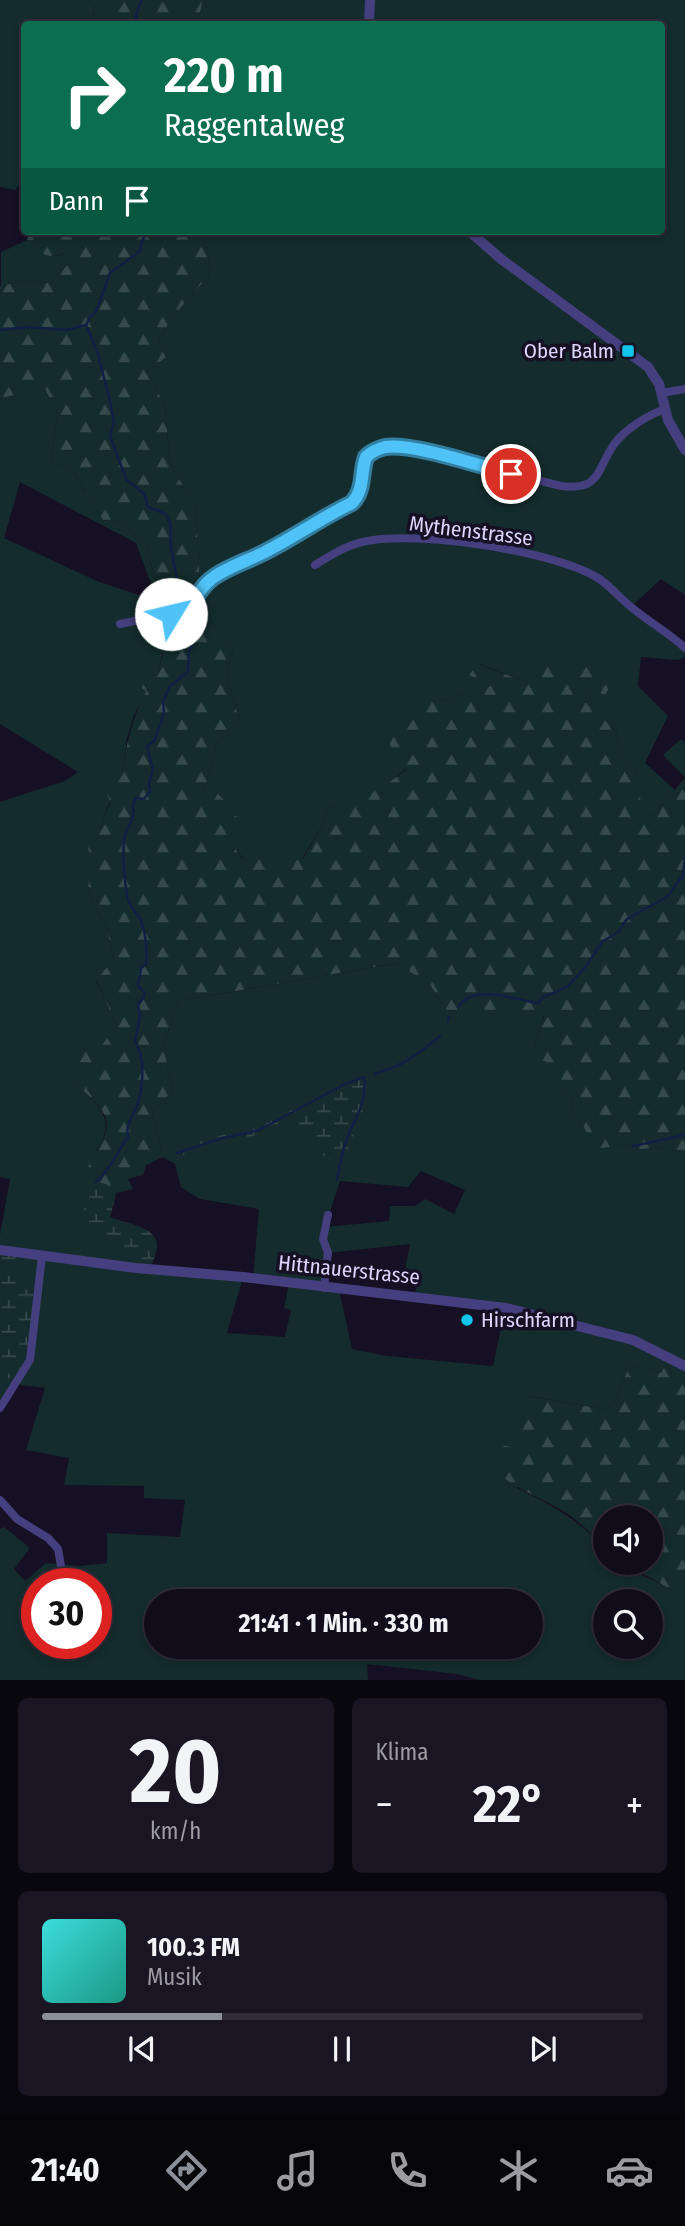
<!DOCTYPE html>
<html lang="de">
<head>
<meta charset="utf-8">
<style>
	body { margin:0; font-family:"Fira Sans Condensed",sans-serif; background:#191523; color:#f1f3f6; height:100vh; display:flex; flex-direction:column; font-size:26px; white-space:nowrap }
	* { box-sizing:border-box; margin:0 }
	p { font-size:23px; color:#9c9ba2 }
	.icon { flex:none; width:38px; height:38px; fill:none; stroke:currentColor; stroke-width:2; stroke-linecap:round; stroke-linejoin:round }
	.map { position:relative; height:1680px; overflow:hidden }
	.side { display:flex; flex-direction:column; gap:18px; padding:18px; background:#09070e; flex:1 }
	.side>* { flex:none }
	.hud { position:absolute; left:21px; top:21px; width:644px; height:214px; border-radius:7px; box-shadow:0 4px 10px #0003,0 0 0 2px #302c39; background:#0b6e4f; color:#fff; overflow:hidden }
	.controls { position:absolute; left:593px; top:1505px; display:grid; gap:14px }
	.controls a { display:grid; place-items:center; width:70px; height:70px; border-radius:50%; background:#100c1a; box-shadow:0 4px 10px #0003,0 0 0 2px #302c39; font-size:35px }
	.speed { position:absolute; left:21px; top:1568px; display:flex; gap:14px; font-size:35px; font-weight:700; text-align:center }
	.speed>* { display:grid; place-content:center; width:91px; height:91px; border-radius:50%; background:#100c1a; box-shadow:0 4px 10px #0003,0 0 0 2px #302c39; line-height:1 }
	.speed .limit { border:10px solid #d22; background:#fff; color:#111 }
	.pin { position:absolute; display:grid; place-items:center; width:60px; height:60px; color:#fff; margin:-30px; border:4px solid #fff; border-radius:50%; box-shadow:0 2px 7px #0007 }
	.me { position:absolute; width:77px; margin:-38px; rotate:54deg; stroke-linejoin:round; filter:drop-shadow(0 0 5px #0008) }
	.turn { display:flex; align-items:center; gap:24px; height:147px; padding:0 28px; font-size:32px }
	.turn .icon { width:91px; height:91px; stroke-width:2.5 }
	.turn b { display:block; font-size:49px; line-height:60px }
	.then { display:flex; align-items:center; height:66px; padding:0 28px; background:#0003; gap:14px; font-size:26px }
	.big { font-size:52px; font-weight:700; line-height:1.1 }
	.side .tile { flex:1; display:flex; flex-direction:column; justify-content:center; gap:10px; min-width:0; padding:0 24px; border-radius:10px; background:#191523 }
	.side .dial { align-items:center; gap:0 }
	.dial b { font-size:91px; line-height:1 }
	.song { display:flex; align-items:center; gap:21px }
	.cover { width:84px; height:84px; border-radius:10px; background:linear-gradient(135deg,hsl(180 70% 55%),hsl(170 70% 35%)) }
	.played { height:7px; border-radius:4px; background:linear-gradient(90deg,#8c9099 30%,#302c39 30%) }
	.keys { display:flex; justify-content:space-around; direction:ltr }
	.heat { display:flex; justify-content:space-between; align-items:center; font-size:38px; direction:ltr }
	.side .tiles { flex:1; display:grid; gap:18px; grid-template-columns:1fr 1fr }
	.tile:last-child { grid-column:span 2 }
	.trip { position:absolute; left:144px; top:1589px; width:399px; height:70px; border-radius:35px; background:#100c1a; box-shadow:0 4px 10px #0003,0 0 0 2px #302c39; font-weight:700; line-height:70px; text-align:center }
	.tab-bar { display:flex; height:112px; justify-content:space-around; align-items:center; background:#06050a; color:#9c9ba2 }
	.tab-bar .icon { width:49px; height:49px }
	.tab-bar .active { color:#8c9099 }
	.tab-bar b { font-size:32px; color:#f1f3f6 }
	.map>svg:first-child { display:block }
</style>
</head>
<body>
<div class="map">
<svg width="685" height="1680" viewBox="0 0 685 1680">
	<defs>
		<pattern id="forest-firs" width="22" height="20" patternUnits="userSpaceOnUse" patternTransform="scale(1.75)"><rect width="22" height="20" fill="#142c2d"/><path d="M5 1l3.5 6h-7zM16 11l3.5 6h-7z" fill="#364a4c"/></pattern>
		<pattern id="wetland-marsh" width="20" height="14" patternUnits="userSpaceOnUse" patternTransform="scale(1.75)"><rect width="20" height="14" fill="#142c2d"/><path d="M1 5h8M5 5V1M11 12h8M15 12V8" fill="none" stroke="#364a4c"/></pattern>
	</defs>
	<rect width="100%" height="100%" fill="#151023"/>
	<path fill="#142c2d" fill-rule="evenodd" d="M0 0H88V6L99 24H24V179L15 190 0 187Z
		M203 0H685V595L661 579 631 607 685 648V657L678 660 641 657 638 686 668 716 645 763 675 790 652 818 641 808 635 770 621 755 616 731 583 700 591 689 609 688 529 683 479 664 491 684 484 691H467L448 701 432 700 407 768 377 792 349 805 329 806 323 824 302 859 275 860 269 855 243 859 234 846 223 799 204 793 217 742 239 719 227 677 233 647 206 616 207 598 200 591 196 507 170 464 165 407 148 371 166 357 158 341 174 315 208 277 210 265 205 241 209 231H662V24H197Z
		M27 240C42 254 46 260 67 253L69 263 51 283 24 281 1 286V252Z
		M45 388 58 413 51 461 71 468 103 520 122 523 147 545 154 576 171 614 158 673 134 715 127 738 123 771 102 821 88 886 93 903 106 926 114 959 96 981 117 1026 75 1083C99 1106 118 1118 96 1151L111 1185 127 1177 133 1189 116 1193 110 1217 149 1231 157 1245 151 1267 243 1277 227 1333 285 1337 291 1310 284 1308 289 1283 253 1278 259 1209 200 1199 181 1187 175 1164 163 1157 152 1111 173 1091 163 1045 179 1001 398 963 431 986 446 1010 501 1012 527 1016 544 1015 534 1047 548 1062V1085L571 1094 573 1116 584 1127 594 1148 623 1145 641 1149 668 1147 679 1155H685V1366L661 1373 630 1364 615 1402 603 1409 528 1396 517 1488C554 1506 575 1519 605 1547L606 1563H623L637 1573 665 1586 678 1595 685 1581V1680H480L457 1674 367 1664 368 1680H0V1529L4 1527 30 1548 14 1569 25 1581 46 1563 80 1566 107 1563V1533L180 1537 185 1500 144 1498V1486L64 1485 69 1458 26 1450 45 1388 21 1385 19 1382 0 1408V1235L10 1179 0 1177V802L65 781 78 772 0 724V398ZM20 482 136 543 157 601 99 582 4 538ZM421 1171 465 1190 454 1214 425 1199 415 1206H390L389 1221 325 1227 340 1181 408 1187ZM410 1244 405 1269 418 1271 415 1297 505 1308 493 1366 387 1356 352 1349 339 1289 324 1287 328 1253ZM37 1584H96V1643H37ZM156 1601H530V1647H156ZM606 1601H651V1647H606Z
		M681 739 685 743V777L663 755Z"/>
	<path fill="url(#forest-firs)" d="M88 0H203L197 24H99L88 6Z
		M30 231H209L205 241 210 265 208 277 174 315 158 341 166 357 148 371 165 407 170 464 196 507 200 590 207 598 206 616 233 647 227 677 239 719 217 742 204 793 215 791 223 799 226 811 248 822 234 846 242 859 269 854 275 860 288 853 303 859 323 824 329 806C361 804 382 788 407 769L387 741 400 718 432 700 448 701 467 691 484 690 491 685 469 675 478 664 529 683 547 667 574 664 591 666 609 688 605 695 591 689 583 700 616 731 621 755 635 770 642 808 652 818 684 779 685 781V1155H679L667 1147 641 1149 623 1145 594 1149 584 1127 573 1116 571 1094 548 1085 542 1077 548 1063 538 1058 534 1047 544 1016H527L494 1012 459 1018 446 1010 431 986 397 963 179 1001 163 1045 173 1091 152 1111 163 1157 146 1165 143 1175C122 1178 105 1192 84 1189 85 1180 86 1171 90 1162 97 1148 112 1133 105 1116 99 1103 85 1093 75 1083L79 1054 101 1046 117 1026 96 980 114 959 106 926 93 903 88 886 93 861 88 849 95 826 102 821 110 804 104 780 123 771C126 742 133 718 146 691L138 685 143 672 158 673 163 654 159 644 171 614 154 576 147 545 122 523 103 520 71 468 51 461 58 413 45 389 0 398V286L24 281 51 283 69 263 66 253C45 260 42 254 27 240Z
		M671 1357 685 1366V1581L678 1596C663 1581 641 1575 623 1563H651V1517H606L605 1547C591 1533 576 1518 558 1508 536 1496 515 1489 496 1471L501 1445 516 1448 527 1396 603 1409 615 1402 630 1364 661 1373Z"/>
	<path fill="url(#wetland-marsh)" d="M368 1074C370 1107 353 1131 343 1163L328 1159 285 1123C276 1127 268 1131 259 1134 235 1142 190 1141 175 1163L163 1157 204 1140 265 1124 352 1079Z
		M96 1182 111 1185 116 1193 110 1218C123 1222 157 1227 157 1245 157 1252 153 1261 151 1267L124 1265 122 1253C88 1237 81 1228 84 1189Z
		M0 1250 17 1253 15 1282 39 1298 34 1340 19 1382 12 1378 0 1379Z"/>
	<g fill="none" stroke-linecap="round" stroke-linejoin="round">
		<path stroke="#101f43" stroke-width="2.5" d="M135 24 137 11 142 0
			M86 325 97 351 109 397 114 422 110 436 126 479 144 494 148 507 166 514 170 523 171 548 182 604
			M0 330 29 327 66 330 86 325 90 317 96 312 110 273 139 252 146 231
			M458 1007C473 983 516 1000 538 1003L544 997 567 987 587 965 602 942 618 932 627 919 667 897 683 875 685 858
			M448 1022 449 1017
			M374 1074C403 1066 417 1055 440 1036
			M633 1146 685 1135
			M177 1153 223 1138 259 1130 343 1085 364 1077C367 1101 357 1115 348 1136 342 1150 340 1165 337 1180
			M96 1182C108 1173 119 1149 128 1137 125 1124 133 1117 137 1106 143 1087 146 1059 135 1041L140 1017 138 1004 144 997V992L138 986 141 968 146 964C147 950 146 928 139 917 136 912 132 909 130 904 124 892 122 846 125 834 127 828 131 824 132 819 135 811 131 805 136 798L144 799 150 791 149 784 153 770 147 746 154 741 161 723 164 711 163 701 170 686 188 672 189 651 194 639 186 629 183 620"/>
		<path stroke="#463f7f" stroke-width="8" d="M662 393 685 389
			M315 565C334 553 350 543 373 540 423 532 555 551 598 578 609 585 619 597 630 606 647 621 668 632 685 648
			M120 624 184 611 190 607 207 582 216 574 263 554 352 503C380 474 339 449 405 447L561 486C602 491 596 469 615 443 627 428 648 415 665 409
			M324 1288 328 1253 323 1239 328 1215
			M0 1408 30 1360 42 1256
			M0 1500 17 1519 48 1538 58 1549 61 1566"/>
		<path stroke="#463f7f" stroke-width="10" d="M369 24 370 0
			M469 231 501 259 648 367 659 384 668 420 685 450
			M0 1250 136 1268 243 1277 506 1308 633 1340 685 1366"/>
	</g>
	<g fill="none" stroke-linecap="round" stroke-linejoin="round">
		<g stroke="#337fa1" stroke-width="18">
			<path id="route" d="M171 614C199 608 193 591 214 577 228 567 247 561 263 553 293 538 321 518 352 503 365 489 360 474 366 457 371 452 377 449 385 447 414 443 480 466 511 474"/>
		</g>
		<use href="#route" stroke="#4fc3f7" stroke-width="12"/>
	</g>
	<g fill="#13c5ea" stroke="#151023" stroke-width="2.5">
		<rect x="621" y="344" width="14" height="14" rx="3.5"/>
		<circle cx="467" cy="1320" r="7"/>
	</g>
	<g text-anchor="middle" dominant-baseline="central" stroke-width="7" stroke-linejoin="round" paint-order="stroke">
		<g font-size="21" fill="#ddd6fc" stroke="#151023" text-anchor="end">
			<text x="614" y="351">Ober Balm</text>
			<text x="481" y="1320" text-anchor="start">Hirschfarm</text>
		</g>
		<g font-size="21" fill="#ddd6fc" stroke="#151023">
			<text transform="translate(471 531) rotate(7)">Mythenstrasse</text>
			<text transform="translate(349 1270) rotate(6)">Hittnauerstrasse</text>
		</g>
	</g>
</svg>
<div class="controls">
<a><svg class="icon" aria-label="sound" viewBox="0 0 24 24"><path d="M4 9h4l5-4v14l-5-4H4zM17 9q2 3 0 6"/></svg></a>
<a><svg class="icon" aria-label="search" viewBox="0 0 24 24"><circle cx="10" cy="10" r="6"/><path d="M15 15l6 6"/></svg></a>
</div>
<div class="speed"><div class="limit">30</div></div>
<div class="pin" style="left:511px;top:474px;background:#d93025"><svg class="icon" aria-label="arrive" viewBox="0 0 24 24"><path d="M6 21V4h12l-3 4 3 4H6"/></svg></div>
<svg class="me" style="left:171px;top:614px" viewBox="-20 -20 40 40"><circle r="19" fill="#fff"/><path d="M0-13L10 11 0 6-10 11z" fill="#4fc3f7"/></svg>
<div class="trip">21:41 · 1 Min. · 330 m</div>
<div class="hud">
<div class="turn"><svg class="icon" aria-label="right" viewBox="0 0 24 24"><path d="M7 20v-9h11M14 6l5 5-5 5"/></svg><div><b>220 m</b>Raggentalweg</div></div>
<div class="then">Dann<svg class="icon" aria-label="arrive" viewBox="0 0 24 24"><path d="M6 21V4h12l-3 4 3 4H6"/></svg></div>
</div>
</div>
<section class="side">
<div class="tiles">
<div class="tile dial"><b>20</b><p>km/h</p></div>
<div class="tile"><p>Klima</p>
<div class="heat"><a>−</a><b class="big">22°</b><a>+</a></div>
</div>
<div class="tile">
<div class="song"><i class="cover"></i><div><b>100.3 FM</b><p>Musik</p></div></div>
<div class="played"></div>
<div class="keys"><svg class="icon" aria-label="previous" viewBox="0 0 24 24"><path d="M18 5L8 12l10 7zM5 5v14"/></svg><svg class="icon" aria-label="pause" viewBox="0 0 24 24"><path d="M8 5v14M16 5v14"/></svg><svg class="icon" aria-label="next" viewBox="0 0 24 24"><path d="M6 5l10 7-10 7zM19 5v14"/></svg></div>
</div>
</div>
</section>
<nav class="tab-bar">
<b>21:40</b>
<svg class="icon active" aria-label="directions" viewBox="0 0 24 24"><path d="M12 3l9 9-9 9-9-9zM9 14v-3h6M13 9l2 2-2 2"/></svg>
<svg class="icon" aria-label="music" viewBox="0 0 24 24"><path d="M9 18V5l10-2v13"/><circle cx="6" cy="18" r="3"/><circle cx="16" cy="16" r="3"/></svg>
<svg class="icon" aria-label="phone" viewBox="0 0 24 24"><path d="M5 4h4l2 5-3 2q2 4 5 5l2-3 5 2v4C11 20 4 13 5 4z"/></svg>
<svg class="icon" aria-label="climate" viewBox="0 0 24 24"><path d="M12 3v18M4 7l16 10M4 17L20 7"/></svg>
<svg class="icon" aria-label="car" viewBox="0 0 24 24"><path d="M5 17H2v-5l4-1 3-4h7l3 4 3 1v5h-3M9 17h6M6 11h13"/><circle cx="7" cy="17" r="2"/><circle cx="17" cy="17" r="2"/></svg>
</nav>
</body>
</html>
